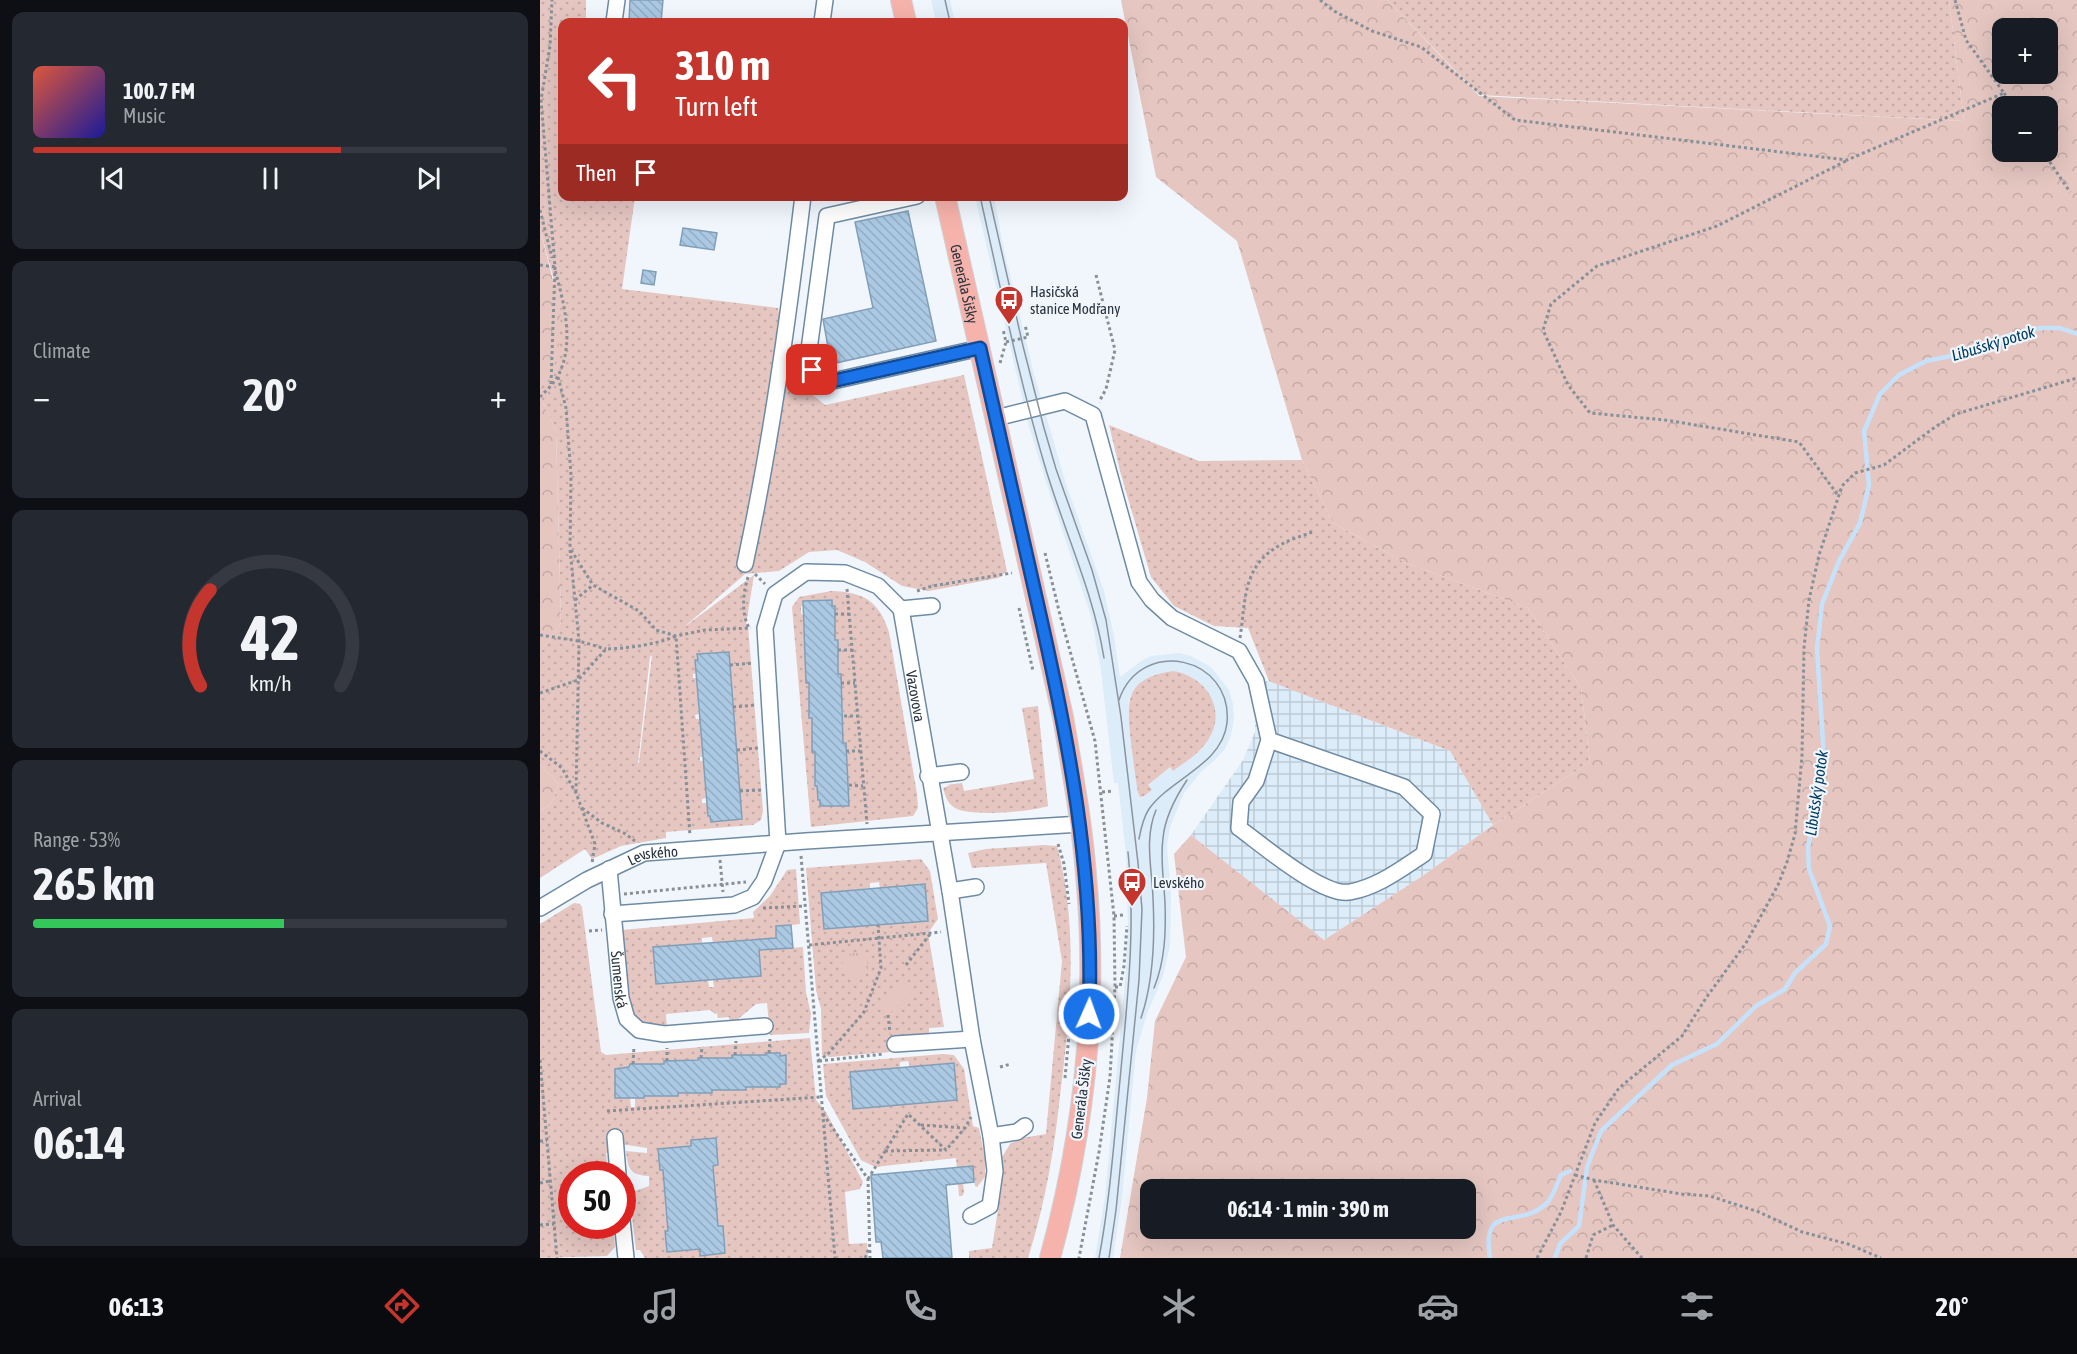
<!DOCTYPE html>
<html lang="en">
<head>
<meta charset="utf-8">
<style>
	body { margin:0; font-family:"Asap Condensed",sans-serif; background:#242831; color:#f1f3f6; height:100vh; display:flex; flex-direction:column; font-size:22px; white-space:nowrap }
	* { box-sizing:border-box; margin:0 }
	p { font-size:20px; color:#9ea1a6 }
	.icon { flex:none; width:33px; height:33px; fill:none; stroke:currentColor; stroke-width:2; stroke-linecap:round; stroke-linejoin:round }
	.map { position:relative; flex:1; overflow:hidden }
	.details { display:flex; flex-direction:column; gap:12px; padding:12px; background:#0d0f14; width:540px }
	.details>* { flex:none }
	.top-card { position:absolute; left:18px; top:18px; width:570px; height:183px; border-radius:12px; box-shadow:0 6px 24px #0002; background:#c4362d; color:#fff; overflow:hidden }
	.tools { position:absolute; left:1452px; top:18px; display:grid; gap:12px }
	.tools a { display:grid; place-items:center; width:66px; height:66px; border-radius:12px; background:#171b24; box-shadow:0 6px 24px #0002; font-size:30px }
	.speed { position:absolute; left:18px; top:1161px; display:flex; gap:12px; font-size:30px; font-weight:700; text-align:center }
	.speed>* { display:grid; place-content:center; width:78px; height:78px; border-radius:50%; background:#171b24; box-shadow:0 6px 24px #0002; line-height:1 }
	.speed .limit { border:9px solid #d22; background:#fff; color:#111 }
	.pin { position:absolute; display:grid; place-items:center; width:51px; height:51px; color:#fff; margin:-26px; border-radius:12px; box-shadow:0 3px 9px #0006 }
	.me { position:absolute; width:66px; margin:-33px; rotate:2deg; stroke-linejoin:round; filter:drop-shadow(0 0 4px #0008) }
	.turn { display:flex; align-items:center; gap:21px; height:126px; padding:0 18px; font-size:27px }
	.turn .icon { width:78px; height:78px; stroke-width:2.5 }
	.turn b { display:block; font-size:42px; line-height:51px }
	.then { display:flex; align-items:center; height:57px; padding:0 18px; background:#0003; gap:12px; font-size:22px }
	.big { font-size:45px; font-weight:700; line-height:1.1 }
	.details .card { flex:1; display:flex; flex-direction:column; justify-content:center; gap:9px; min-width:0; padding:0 21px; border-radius:12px; background:#242831 }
	.details .dial { align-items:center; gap:0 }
	.dial svg { height:156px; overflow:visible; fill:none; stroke:#363941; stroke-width:7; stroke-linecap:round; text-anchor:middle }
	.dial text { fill:#f1f3f6; stroke:none }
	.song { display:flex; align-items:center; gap:18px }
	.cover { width:72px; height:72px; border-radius:9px; background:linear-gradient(135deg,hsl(10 70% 55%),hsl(240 70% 35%)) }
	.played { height:6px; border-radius:3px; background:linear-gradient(90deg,#c4362d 65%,#363941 65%) }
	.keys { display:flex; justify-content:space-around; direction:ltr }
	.heat { display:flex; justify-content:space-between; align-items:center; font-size:33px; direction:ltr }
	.charge { height:9px; border-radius:4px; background:linear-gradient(90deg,#34c759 53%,#363941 0) }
	.trip { position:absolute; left:600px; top:1179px; width:336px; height:60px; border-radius:12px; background:#171b24; box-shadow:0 6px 24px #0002; font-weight:700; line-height:60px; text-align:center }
	.tabs { display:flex; height:96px; justify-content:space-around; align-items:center; background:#090b0e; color:#9ea1a6 }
	.tabs .icon { width:42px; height:42px }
	.tabs .current { color:#c4362d }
	.tabs b { font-size:27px; color:#f1f3f6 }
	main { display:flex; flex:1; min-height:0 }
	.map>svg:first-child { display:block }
</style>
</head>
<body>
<main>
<section class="details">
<div class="card">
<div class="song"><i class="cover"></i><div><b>100.7 FM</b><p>Music</p></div></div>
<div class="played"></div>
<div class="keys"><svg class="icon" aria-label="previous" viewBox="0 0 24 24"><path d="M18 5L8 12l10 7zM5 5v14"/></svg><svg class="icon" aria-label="pause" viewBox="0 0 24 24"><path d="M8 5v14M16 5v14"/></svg><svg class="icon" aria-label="next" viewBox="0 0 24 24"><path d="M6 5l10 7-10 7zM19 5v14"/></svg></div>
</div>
<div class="card"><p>Climate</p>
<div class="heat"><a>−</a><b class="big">20°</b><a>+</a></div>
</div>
<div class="card dial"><svg viewBox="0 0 100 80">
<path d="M14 69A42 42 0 1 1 86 69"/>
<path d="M14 69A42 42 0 0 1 19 20" stroke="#c4362d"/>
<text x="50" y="56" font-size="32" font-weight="700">42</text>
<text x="50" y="72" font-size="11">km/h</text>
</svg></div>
<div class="card"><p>Range · 53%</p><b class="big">265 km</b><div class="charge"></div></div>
<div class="card"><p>Arrival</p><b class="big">06:14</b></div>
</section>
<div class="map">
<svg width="1537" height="1258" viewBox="0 0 1537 1258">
	<defs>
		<pattern id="industrial-grid" width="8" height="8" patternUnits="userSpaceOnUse" patternTransform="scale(1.5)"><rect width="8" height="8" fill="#ddecf9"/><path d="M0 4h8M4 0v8" fill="none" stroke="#becbd6"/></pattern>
		<pattern id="grass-dots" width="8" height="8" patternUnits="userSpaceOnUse" patternTransform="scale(1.5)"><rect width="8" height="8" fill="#e5c6c1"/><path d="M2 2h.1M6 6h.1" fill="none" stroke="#c4aba7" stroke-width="1.8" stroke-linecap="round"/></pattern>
		<pattern id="forest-crowns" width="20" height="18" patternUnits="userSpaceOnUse" patternTransform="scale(1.5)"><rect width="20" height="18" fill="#e5c6c1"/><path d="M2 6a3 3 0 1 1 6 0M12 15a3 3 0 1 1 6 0" fill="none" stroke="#c4aba7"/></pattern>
		<pattern id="park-tufts" width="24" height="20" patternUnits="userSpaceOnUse" patternTransform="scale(1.5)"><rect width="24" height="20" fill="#e5c6c1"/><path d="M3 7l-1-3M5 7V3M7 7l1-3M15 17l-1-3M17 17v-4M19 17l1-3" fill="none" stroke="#c4aba7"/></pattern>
		<pattern id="building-back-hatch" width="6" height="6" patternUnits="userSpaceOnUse" patternTransform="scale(1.5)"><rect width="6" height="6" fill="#abc9e3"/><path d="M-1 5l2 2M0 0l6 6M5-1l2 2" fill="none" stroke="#93adc4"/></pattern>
	</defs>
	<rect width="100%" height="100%" fill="#f0f6fc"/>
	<path fill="#ddecf9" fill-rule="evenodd" d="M391 0H410L415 22H396Z
		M435 197H454L464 250 494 374 526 484 564 591 574 636 580 677 601 661 611 656 639 653 651 656 671 667 689 690 693 704 694 719 691 735 685 749 675 760 661 772 644 793 630 827 627 846 631 895 630 946 623 976 607 1014 596 1051 582 1197 573 1258H555L565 1197 586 970 588 926 586 855 578 783H574L561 671 551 616 506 482 488 423ZM633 671 671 735 661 749 633 771 630 767 608 785 611 790 604 796 600 797 598 793 588 713 589 700 595 689 607 678 615 674Z"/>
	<path fill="url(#industrial-grid)" d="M716 681H729L910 751 953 825 884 875 784 940 651 835 703 760 715 732V711L708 684Z"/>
	<path fill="url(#grass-dots)" fill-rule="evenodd" d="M0 0H46V22H22V196L95 197 82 289 238 308 249 375 285 405 424 375 467 571 458 578 389 591 362 586 325 562 297 550 269 552 239 571 205 574 143 628 214 575 206 625 208 626 223 811 221 820 213 825 126 832V838L81 846 52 859 45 849 0 878V811L11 804 19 784 0 765V652L21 623 16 431 0 396V387L14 367V280L0 229ZM189 652 202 819 171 822 170 816H168L167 803H162V799L166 798 165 786 168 785 163 761H160V757H163L162 744 164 743 163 732H161L160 719H156L155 715 159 714 158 702 161 701 157 678H153V674L156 673 155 661 158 660 157 654ZM112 655 99 763H98L110 657Z
		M847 0H1409L1424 121 939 95Z
		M569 425 659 461 762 460 793 523 864 562 988 608 1041 688 1050 762 953 825 910 751 729 681 708 628 674 626 634 606 611 577 580 471Z
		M291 591C324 592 339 601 349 632L377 794 378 808 373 816 271 827 252 607 259 597ZM292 600V606L295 607V640L301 709H303V743H306L309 806 278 799 277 786 275 785 277 766 275 765V752L272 751V743H275V732L272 731V697H269V683H266V649H264L266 629 263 628V615L261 614V606H263L264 601Z
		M633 671C666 676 688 710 668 740 660 753 645 762 633 771L630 767 608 785 612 790 604 796 600 797 598 793C595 776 593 759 591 742 586 701 585 678 633 671Z
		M498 706 508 806C491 812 430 817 415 808 407 803 406 797 403 788L410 785H406L422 783 424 791 494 779 482 708Z
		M504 845 517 846C538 924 531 1008 521 1087 515 1145 506 1202 488 1258H429V1251L452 1248 462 1184V1157L470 1144 482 1138 506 1134 522 961 506 863 432 868 428 853 446 849Z
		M381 859 390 871 398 919 388 933 404 1027 389 1028V1034L352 1037V1052H349L290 1057 282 1055 281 1009 276 990 266 868ZM339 882 340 888 385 884 388 921 284 929 281 893 330 888V883Z
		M256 869 260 924 236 927 237 949 263 947 266 992 271 1014 269 1033 230 1035 227 1003 216 1004 191 1025 189 1017 178 1018 177 1013 175 1014 170 1010 126 1014 127 1030C117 1030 102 1027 96 1019 83 1003 84 952 82 930L214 918 213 912 230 896 247 870ZM172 937 173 943 218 939 221 976 173 980 174 987H169L168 980 116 984 113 948 162 943V938Z
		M34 903 40 904 42 907 61 1052 66 1055 270 1038 276 1100 286 1112 323 1182 320 1189 305 1192 309 1244 327 1243 328 1258H105L100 1250H96L90 1199 95 1191 109 1186V1176C90 1175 88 1169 86 1151L107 1153V1148L87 1145 72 1147 71 1152 66 1153 68 1174H32V1226H73L75 1247 67 1256 0 1258V924ZM226 1053H240V1056H246V1084H240V1087H206V1090H172L104 1096V1098H95V1107H91L90 1098H75V1070H81V1067H89L90 1064 115 1067V1064H124V1061L192 1058V1055H226ZM176 1138 178 1165 173 1166 178 1226H183L185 1253 160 1255 159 1242 141 1250 127 1251 128 1238H126L125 1231 158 1228 126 1210 125 1190 153 1167 120 1170 119 1163 152 1153 151 1140Z
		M403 1054 414 1055 424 1069 433 1126 439 1128 445 1158V1177L437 1187 435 1186 433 1166 422 1167 424 1193 422 1196H419L416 1158 335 1167 321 1160 286 1096 283 1064ZM368 1061 370 1067 414 1063 417 1100 313 1109 310 1072 360 1068V1062Z"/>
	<path fill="url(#forest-crowns)" fill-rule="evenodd" d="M581 0H847L939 96 1424 121 1409 0H1537V1258H580L607 1098 615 1021 646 957 634 854 651 835 784 940 884 875 953 825 1050 762 1041 688 988 608 864 562 793 523 762 460 697 241 616 177ZM1462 28H1508V74H1462ZM1508 106V152H1462V106ZM610 1190H926V1228H610Z
		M0 229 21 312 19 343 14 368 0 387Z
		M0 396 16 431 21 623 0 652Z
		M0 765 19 784 11 804 0 811Z"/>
	<path fill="url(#park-tufts)" d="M302 966a13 13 0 1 1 26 0a13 13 0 1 1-26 0Z"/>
	<path fill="#e5c6c1" d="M362 981 372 992 348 1015 339 1004Z"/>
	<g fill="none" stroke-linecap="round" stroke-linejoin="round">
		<path stroke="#c6e2fb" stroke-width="4.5" d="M950 1258C941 1201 977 1230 1006 1204 1013 1198 1017 1183 1021 1175L1030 1171
			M1015 1258 1020 1244 1039 1226 1047 1167 1061 1131 1132 1065 1177 1044 1216 1006 1245 989 1255 973 1286 944 1290 926 1269 869 1268 848 1284 758 1277 649 1282 604 1299 561 1320 523 1329 485 1324 431 1340 394 1359 375 1386 361 1426 353 1466 336 1500 328H1520L1537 334"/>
	</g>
	<path fill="url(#building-back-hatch)" stroke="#829fb8" stroke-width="1.5" d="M90 0H123L121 22H89Z
		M368 211 396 341 291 364 283 319 333 308 315 222Z
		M143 228 177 233 174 250 140 245Z
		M103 270 116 272 114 285 101 283Z
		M292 600V606H295V640H298V674H301L303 743H306L309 806H280V800H278L277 786H275V752H272V718H269V683H266L263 601Z
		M189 652 202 819 171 822 170 816H168L155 660H158L157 654Z
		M385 884 388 921 284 929 281 893Z
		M251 925 253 948 219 950 221 976 116 984 113 947 236 938V926Z
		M226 1053H240V1056L246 1055V1084H240V1087H206V1090H172V1093H138V1096H104V1098H75V1069L89 1067 90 1064H124V1061L158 1060V1058H192V1055H226Z
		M414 1063 417 1100 313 1109 310 1072Z
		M176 1138 178 1165 173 1166 178 1226H183L185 1253 160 1256V1249L127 1252 125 1231H128L123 1170H120L118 1149 151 1146V1140Z
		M433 1166 434 1182 406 1185 412 1258H343L341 1242H336L331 1175Z"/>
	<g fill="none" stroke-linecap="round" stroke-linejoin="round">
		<g stroke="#6e8ba3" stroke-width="18">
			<g id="minor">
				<path d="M74 22 77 0"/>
				<path d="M282 22 285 0"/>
				<path d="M377 196 287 216 268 357C273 371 278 378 293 381L440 348"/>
				<path d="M456 418 525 401 553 415 599 582 612 600 632 618 699 651 716 681 729 740 716 781 701 802 699 828C721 844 783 897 810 892 838 887 861 869 884 854L892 814 864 787 729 740"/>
				<path d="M205 564C231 443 248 320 263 196"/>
				<path d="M361 609 392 606"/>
				<path d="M388 776 421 772"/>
				<path id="s1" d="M69 869 81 998 87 1019 99 1030 124 1034 225 1026"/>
				<path d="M410 891 436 887"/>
				<path id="s2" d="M0 908 47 880 104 853 266 841 541 824"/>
				<path id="s3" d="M72 914 194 905 213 897 224 881 238 843 225 628 235 594 266 572 305 573 338 586 361 609 410 891 432 1039 451 1136 477 1132 485 1126"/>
				<path d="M355 1044 432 1039"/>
				<path d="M75 1137 78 1174"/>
				<path d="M431 1216 450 1206 455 1171 451 1136"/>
				<path d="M82 1220 86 1258"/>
			</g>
		</g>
		<g stroke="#d0d2d5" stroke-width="22">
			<g id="major">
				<path d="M361 0 366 22"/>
				<path id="s4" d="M405 196 523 717C532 770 542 822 546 875 558 1003 544 1134 510 1258"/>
			</g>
		</g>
		<path stroke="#879098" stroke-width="3" stroke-dasharray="3 3" stroke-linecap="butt" d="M780 0 794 11 832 31 881 47 975 120 1307 160 1464 93 1426 40 1415 0
			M1464 93 1473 106
			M1503 152 1530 192
			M0 210 12 258
			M0 265 15 267
			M556 275 575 350 566 389 559 402
			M466 342 488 337 485 325
			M460 363 466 342 463 329
			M18 377 26 408 31 475 30 549 39 641 36 793
			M11 384 15 267 1 100 10 46 12 0
			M0 397C6 391 14 383 18 376 35 343 24 303 15 270
			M1297 494 1259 442 1125 420 1050 413 1028 385 1003 330 1011 304 1057 266 1177 226 1306 161
			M31 550 53 585 99 611 116 630 136 636 165 630 211 628
			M505 553 520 615 555 741 574 916 575 987 570 1077 559 1152 539 1258
			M215 574 225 584
			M208 577C203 593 201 613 209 628
			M307 589 327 824
			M377 591 392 586 472 573
			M35 600 53 585
			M479 608 493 671
			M295 614H309
			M0 635 39 641 66 649
			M700 638C706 599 702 565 742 544 751 539 762 536 772 532
			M298 650H312
			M190 665 213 663
			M301 683H315
			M0 693 38 680 66 649C90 648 114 645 136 636L150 836
			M193 707 215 705
			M304 716H317
			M197 750 218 748
			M0 751 22 768 36 793 55 844 52 863
			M306 751H320
			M309 785 323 786
			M200 791 221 790
			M562 792 573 791
			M42 808 62 823 84 833 95 841
			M518 844 524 864 529 904
			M261 856 295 1258
			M180 860 183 892
			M84 894 206 882
			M223 908 265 906
			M574 916 583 915
			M49 931 62 930
			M269 945 401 932
			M366 965 391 933
			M575 987H580L584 966 587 926
			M348 1015 350 1033
			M229 1053 230 1039
			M195 1055 196 1041
			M161 1058 162 1046
			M0 1060 17 1258
			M127 1061V1048
			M278 1061 288 1054 324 1012 341 968 338 925
			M279 1061 344 1054
			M93 1064 94 1046
			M460 1067 471 1064
			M525 1078 530 1024
			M67 1111 281 1097
			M283 1114 328 1179 330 1258
			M381 1125 425 1128
			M0 1141H7
			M345 1151 406 1150
			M1035 1175 1054 1180 1142 1194 1170 1196 1219 1212 1262 1232 1308 1244 1341 1258
			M328 1179 368 1114 406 1150 425 1128 431 1117
			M1054 1180 1073 1225 1102 1258
			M0 1183 10 1181
			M0 1225 14 1224
			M325 1258 329 1249
			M997 1258 1021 1212 1055 1123 1079 1088 1142 1036 1166 998 1206 943 1238 885 1247 862 1255 834 1262 756 1264 648 1269 600 1279 555 1302 486 1315 473 1344 465 1395 427 1416 414 1537 378
			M1046 1258 1053 1235 1073 1225"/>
		<use href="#minor" stroke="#fff" stroke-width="15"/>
		<use href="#major" stroke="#f6b3ab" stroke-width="20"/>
		<path stroke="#8b939c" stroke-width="1.5" d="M405 0 410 22
			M440 196C460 285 478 375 504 463 523 529 553 590 564 658
			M449 196 483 346 504 428 516 469 552 570 566 620 581 717 598 863 602 909 599 980 576 1210 569 1258
			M579 700C601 636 693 656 687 723 682 765 631 778 609 809 603 818 601 828 599 839
			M614 988C625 961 626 932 625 903 624 881 620 860 623 838 625 817 635 798 647 780
			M601 1018C614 980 615 937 613 898 612 868 604 839 616 810
			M559 1258C570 1200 574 1140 580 1080 587 1004 596 929 588 852"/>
	</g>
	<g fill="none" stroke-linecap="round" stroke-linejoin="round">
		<g stroke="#114b97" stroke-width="15">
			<path id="route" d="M272 370 282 379 293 381 440 348C459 432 478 516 497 601 528 737 555 873 549 1014"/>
		</g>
		<use href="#route" stroke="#1a73e8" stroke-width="10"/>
	</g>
	<defs>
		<g id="bus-pin" transform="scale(1.5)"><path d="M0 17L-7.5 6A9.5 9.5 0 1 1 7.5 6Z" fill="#c4362d" stroke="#f0f6fc"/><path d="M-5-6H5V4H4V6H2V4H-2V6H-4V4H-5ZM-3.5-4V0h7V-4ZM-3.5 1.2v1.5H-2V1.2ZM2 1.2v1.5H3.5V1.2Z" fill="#fff"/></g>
	</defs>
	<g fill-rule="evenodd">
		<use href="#bus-pin" x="469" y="300"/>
		<use href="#bus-pin" x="592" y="882"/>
	</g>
	<g text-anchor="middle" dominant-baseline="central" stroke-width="4.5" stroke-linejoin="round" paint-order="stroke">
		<g font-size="15" fill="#29343f" stroke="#f0f6fc">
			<text stroke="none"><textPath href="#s4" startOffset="90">Generála Šišky</textPath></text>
			<text stroke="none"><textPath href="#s3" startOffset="687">Vazovova</textPath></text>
			<text stroke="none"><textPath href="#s2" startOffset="126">Levského</textPath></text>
			<text stroke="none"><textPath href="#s1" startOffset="111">Šumenská</textPath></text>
			<text transform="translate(541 1099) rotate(-83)">Generála Šišky</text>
		</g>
		<g font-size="15" fill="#29343f" stroke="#f0f6fc" text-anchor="start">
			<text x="490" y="291">Hasičská<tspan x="490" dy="17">stanice Modřany</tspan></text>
			<text x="613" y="882">Levského</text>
		</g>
		<g font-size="16" font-style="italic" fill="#003c62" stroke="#f0f6fc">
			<text transform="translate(1453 343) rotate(-17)">Libušský potok</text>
			<text transform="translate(1276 793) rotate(-82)">Libušský potok</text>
		</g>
	</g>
</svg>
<div class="tools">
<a>+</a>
<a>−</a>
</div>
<div class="speed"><div class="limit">50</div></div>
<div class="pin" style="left:272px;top:370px;background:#d93025"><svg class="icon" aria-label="arrive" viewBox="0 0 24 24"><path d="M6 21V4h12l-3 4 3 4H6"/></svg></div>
<svg class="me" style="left:549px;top:1014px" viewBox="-20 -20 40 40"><circle r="17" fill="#1a73e8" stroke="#fff" stroke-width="3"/><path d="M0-11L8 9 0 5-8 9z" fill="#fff"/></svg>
<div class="trip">06:14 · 1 min · 390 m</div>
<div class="top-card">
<div class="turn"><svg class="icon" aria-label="left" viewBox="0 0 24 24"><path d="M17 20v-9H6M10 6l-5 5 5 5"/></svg><div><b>310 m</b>Turn left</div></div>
<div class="then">Then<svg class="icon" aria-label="arrive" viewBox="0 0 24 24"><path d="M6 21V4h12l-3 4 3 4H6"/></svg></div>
</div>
</div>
</main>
<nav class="tabs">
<b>06:13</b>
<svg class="icon current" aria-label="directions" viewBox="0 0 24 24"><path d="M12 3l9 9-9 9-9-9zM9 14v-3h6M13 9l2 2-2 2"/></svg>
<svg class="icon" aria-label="music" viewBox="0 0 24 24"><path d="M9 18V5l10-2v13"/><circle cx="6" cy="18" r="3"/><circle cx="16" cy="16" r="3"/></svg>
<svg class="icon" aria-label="phone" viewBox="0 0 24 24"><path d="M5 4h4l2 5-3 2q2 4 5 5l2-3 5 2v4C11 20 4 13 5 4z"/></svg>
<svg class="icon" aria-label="climate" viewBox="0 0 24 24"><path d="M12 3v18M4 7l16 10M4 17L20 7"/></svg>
<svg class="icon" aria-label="car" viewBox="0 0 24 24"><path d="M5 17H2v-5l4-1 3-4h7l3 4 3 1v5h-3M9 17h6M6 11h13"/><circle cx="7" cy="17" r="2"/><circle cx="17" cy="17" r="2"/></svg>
<svg class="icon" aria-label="filters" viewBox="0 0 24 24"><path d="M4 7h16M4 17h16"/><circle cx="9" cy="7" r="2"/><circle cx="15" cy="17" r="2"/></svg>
<b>20°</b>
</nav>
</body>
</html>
